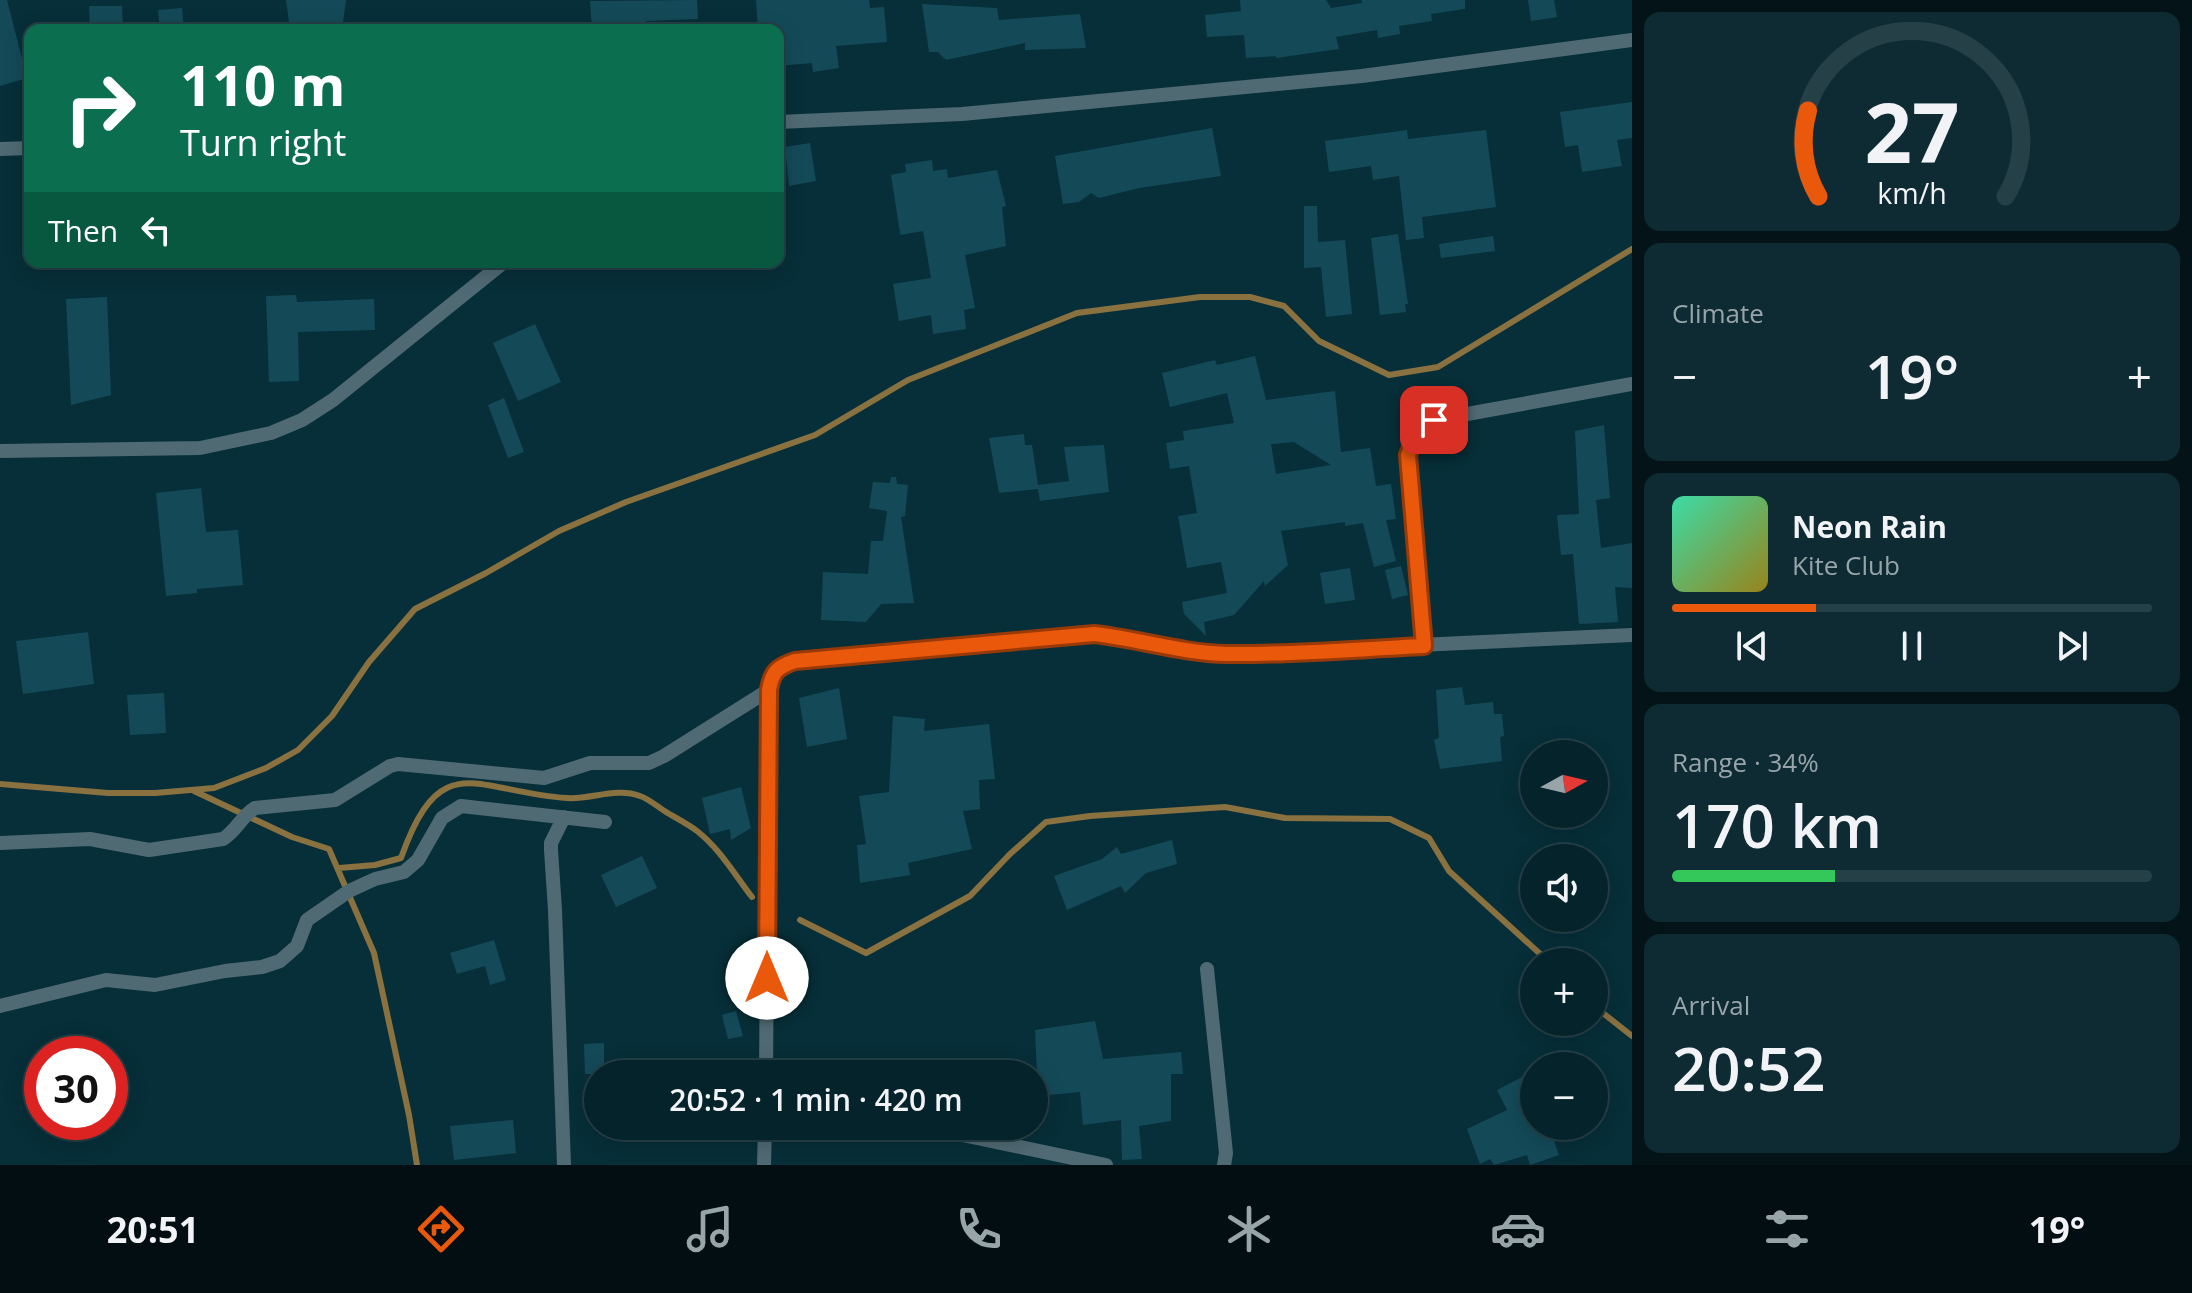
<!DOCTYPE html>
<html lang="en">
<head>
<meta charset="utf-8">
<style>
	body { margin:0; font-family:"Open Sans",sans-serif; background:#0e2b33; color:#f1f3f6; height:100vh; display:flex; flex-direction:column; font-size:30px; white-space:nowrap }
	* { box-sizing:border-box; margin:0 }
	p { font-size:26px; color:#97a4a9 }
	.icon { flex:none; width:44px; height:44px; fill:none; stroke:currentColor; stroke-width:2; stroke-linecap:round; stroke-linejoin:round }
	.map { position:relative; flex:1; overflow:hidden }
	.side { display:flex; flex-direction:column; gap:12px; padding:12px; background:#031318; width:560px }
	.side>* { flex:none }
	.guide { position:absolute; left:24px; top:24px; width:760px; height:244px; border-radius:16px; box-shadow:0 4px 20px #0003,0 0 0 2px #264047; background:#0b6e4f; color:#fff; overflow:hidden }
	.needle { width:52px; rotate:82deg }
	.buttons { position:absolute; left:1520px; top:740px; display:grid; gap:16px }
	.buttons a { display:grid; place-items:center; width:88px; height:88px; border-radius:50%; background:#05232b; box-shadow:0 4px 20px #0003,0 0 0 2px #264047; font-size:40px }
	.speed { position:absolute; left:24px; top:1036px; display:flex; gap:16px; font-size:40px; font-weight:700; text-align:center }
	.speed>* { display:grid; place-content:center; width:104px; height:104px; border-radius:50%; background:#05232b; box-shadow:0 4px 20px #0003,0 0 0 2px #264047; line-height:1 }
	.speed .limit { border:12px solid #d22; background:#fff; color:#111 }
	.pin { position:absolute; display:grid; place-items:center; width:68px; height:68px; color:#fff; margin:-34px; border-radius:16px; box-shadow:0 4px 12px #0006 }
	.me { position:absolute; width:88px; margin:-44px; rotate:0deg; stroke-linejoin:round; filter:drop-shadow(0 0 6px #0008) }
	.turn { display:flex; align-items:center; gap:28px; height:168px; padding:0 24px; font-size:36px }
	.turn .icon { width:104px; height:104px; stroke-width:2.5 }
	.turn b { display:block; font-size:56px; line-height:68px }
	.then { display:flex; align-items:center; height:76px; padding:0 24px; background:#0003; gap:16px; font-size:30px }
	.big { font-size:60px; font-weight:600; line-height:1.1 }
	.side .card { flex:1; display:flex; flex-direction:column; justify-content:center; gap:12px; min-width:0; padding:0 28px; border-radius:16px; background:#0e2b33 }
	.side .dial { align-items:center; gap:0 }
	.dial svg { height:208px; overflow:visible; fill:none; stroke:#264047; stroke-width:7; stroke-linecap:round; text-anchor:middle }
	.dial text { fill:#f1f3f6; stroke:none }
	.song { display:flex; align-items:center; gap:24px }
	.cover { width:96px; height:96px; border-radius:12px; background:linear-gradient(135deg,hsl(160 70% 55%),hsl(50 70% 35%)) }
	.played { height:8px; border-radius:4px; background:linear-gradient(90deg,#ea580c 30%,#264047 30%) }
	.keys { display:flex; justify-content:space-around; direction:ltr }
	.heat { display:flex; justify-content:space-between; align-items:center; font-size:44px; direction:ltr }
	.charge { height:12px; border-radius:6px; background:linear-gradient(90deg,#34c759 34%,#264047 0) }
	.trip { position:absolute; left:584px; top:1060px; width:464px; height:80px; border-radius:40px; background:#05232b; box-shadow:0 4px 20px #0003,0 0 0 2px #264047; font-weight:600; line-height:80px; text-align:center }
	.menu { display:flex; height:128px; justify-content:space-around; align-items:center; background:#020e11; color:#97a4a9 }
	.menu .icon { width:56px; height:56px }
	.menu .on { color:#ea580c }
	.menu b { font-size:36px; color:#f1f3f6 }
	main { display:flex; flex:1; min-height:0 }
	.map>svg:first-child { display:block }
</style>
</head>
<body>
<main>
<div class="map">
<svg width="1632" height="1165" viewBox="0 0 1632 1165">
	<rect width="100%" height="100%" fill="#072f39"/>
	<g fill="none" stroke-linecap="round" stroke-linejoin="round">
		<path stroke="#8a7140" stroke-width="6" d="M0 784 108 793H155L214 788 266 768 298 750 332 716 369 662 415 609 486 573 559 531 626 502 815 435 908 380 1077 313 1200 297H1250L1284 306 1319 341 1389 375 1438 367 1632 249
			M194 791 292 837 329 849 374 953 409 1115 417 1165
			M339 868 375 865 401 858C441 745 476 792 567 798 590 800 616 787 640 796 649 799 658 807 666 812 676 818 688 824 697 831 720 849 735 875 752 897
			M800 920 866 953 970 896 1010 854 1046 822 1090 816 1225 807 1285 818 1390 819 1429 838 1449 871 1549 962
			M1594 1006 1632 1036"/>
	</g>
	<path fill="#144a58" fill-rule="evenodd" d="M0 0H7L27 78 0 86Z
		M286 0H346L342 30H290Z
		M697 0 698 19 646 21V25L592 30 590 1Z
		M756 0H869L870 8 884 7 887 42 836 46 839 68 813 72 812 63 778 66V30H758Z
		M1240 0H1326L1331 8 1362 3 1361 0H1465V9L1431 14 1432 21 1399 26 1400 34 1378 38 1377 30 1336 37 1339 49 1276 58V56L1246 58 1244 35 1207 37 1205 15 1241 11Z
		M1528 0H1554L1557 17 1531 21Z
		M922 4 997 8 999 20 1080 14 1086 48 1025 50V43L946 60 938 52H929Z
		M89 6H122L123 30H90Z
		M182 8 184 30H160L158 10Z
		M1632 102V138L1617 140 1622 166 1582 172 1578 145 1565 147 1560 112Z
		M1212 128 1221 176 1139 188 1099 198 1091 193 1079 202 1063 204 1055 156Z
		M1407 130 1408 139 1486 130 1496 207 1422 217 1424 238 1406 240 1399 176 1373 180 1371 166 1329 172 1325 141Z
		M810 143 816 181 789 186 785 147Z
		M932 160 933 171 947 169 948 178 997 170 1006 206 1002 207 1006 246 965 255 975 308 964 310 966 329 933 334 931 315 899 321 893 284 931 278 923 231 901 235 900 233 891 175 906 172 905 164Z
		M1304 206H1317L1318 242 1345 240 1352 314 1326 317 1321 267 1304 268Z
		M1398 234 1408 304H1405L1406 312 1380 315 1371 238Z
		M1493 236 1495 251 1441 258 1439 244Z
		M296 295 297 302 374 299 375 330 298 332 299 381 269 382 266 296Z
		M107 297 111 395 71 405 66 299Z
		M535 324 561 382 518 401 493 343Z
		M1255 356 1266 400 1335 391 1341 452 1370 448 1376 486 1391 484 1396 519 1386 520 1396 561 1374 567 1363 523 1345 526V522L1281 531 1288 565 1265 586 1264 581 1234 615 1204 622 1206 636 1184 614 1182 602 1227 593 1221 562 1187 568 1178 516 1197 513 1189 466 1170 469 1166 443 1184 440 1183 431 1234 423 1227 393 1170 407 1162 373 1215 360 1217 365ZM1294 442 1331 465 1276 474 1271 444Z
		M504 398 524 452 508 458 488 405Z
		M1604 425 1610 498 1596 500 1601 548 1632 543V588L1615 587 1618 622 1579 624 1573 554 1561 555 1557 515 1579 514 1575 431Z
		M1024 434 1025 445H1032L1038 485 1069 481 1064 447 1104 445 1109 492 1040 501 1038 489 999 493 989 438Z
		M891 477H896L897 484 908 485 905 516 901 517 914 603 881 604 866 622 821 620 823 572 868 574 871 541H883L887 511 869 508 873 482 890 483Z
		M201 488 206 532 238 530 243 585 197 589V593L166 596 156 493Z
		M1401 566 1408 595 1392 599 1385 570Z
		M1350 568 1355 600 1325 604 1320 573Z
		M88 632 94 684 23 694 16 641Z
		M1462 687 1465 705 1493 702 1494 714H1502L1504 736 1500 737 1502 761 1440 769 1434 740 1439 738 1436 690Z
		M839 688 847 739 807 747 799 698Z
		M164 693 166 733 130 735 127 695Z
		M893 716 925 719 924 731 989 724 995 779 979 780 980 809 963 811 972 849 908 863 910 875 860 883 857 845 866 844 859 796 889 792Z
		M741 787 751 828 731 840 730 829 710 834 702 798Z
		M1172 840 1177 864 1146 873 1125 893 1121 886 1067 910 1054 876 1102 859 1117 847 1121 854Z
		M642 856 657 888 616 907 601 875Z
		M494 940 506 980 490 985 485 966 457 974 450 953Z
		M736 1011 743 1036 728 1039 722 1015Z
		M1095 1021 1103 1059 1181 1052 1183 1074H1171V1121L1139 1126 1142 1159 1122 1160 1121 1120 1083 1125 1080 1092 1038 1096 1035 1030Z
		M604 1043V1074H585L584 1044Z
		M1534 1071V1126H1549L1559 1155 1530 1165 1527 1155 1494 1165 1490 1159 1480 1164 1467 1129 1507 1110 1497 1090Z
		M513 1120 516 1153 454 1160 450 1126Z"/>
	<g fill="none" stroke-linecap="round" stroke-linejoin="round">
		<path stroke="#506a73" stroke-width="14" d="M778 122 962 114 1362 76 1632 40
			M0 149 30 148
			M0 451 200 448 271 433 302 420 333 400 504 262
			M1424 646 1408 455 1416 435 1434 420 1632 384
			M0 843 90 839 149 850 223 839C236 831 242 816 255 808L335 800 390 766 398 764 544 778 590 763H649L664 756 769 690
			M1207 969 1226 1153 1224 1165
			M0 1006 106 980 155 985 225 971 262 967 280 961 297 946 307 920 349 891 375 879 404 872 418 860 442 818 461 806 605 822
			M766 1074 769 690C772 672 777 666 795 661L1094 634 1125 637 1155 646 1228 654 1632 635
			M920 1126 1106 1165
			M564 1165 555 910 551 850V843L564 817
			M764 1165 765 1126"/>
	</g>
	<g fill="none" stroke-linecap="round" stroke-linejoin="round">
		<g stroke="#983908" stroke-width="20">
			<path id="route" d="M767 978 769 690C772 672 777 667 795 661L1094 634C1139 639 1181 653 1227 654 1292 655 1359 649 1424 646L1408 455 1416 435 1434 420"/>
		</g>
		<use href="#route" stroke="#ea580c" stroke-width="14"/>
	</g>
</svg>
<div class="buttons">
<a><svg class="needle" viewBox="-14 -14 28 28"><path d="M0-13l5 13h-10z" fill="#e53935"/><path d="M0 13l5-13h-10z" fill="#97a4a9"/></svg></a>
<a><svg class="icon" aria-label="sound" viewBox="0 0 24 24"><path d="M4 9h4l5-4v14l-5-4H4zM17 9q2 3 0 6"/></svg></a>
<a>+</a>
<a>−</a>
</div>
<div class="speed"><div class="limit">30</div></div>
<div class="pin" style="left:1434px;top:420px;background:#d93025"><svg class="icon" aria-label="arrive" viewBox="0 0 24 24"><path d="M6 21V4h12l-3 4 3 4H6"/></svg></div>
<svg class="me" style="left:767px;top:978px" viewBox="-20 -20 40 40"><circle r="19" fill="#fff"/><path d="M0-13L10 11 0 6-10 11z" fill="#ea580c"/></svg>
<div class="trip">20:52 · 1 min · 420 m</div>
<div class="guide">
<div class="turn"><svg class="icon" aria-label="right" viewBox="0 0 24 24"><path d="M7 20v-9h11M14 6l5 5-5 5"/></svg><div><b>110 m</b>Turn right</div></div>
<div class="then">Then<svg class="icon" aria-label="left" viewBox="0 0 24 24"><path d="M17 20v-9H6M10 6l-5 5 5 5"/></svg></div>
</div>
</div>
<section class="side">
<div class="card dial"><svg viewBox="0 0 100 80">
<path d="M14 69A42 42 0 1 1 86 69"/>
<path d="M14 69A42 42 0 0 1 10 36" stroke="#ea580c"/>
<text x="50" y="56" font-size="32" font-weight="700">27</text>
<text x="50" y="72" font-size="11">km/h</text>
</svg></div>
<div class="card"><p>Climate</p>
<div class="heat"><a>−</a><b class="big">19°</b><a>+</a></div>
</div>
<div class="card">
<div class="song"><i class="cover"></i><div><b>Neon Rain</b><p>Kite Club</p></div></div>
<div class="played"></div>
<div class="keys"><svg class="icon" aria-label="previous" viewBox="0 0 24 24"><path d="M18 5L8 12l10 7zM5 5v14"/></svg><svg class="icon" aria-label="pause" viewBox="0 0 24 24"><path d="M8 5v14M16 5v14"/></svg><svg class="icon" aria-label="next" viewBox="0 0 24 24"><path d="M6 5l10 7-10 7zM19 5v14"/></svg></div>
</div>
<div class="card"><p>Range · 34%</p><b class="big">170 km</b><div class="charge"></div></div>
<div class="card"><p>Arrival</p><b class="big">20:52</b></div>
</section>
</main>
<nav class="menu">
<b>20:51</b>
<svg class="icon on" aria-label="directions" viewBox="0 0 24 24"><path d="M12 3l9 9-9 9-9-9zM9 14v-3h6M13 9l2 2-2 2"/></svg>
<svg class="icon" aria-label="music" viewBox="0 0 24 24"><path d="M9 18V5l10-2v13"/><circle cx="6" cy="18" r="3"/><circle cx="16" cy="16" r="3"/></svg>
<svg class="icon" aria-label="phone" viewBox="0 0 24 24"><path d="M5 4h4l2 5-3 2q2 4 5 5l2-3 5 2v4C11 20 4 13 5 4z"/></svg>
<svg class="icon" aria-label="climate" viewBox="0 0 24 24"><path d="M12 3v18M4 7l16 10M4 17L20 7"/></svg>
<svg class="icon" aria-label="car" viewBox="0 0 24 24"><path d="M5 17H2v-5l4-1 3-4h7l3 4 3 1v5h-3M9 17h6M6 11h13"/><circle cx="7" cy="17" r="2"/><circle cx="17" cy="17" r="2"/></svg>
<svg class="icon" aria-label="filters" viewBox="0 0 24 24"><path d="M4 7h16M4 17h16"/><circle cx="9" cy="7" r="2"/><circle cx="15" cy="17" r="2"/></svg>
<b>19°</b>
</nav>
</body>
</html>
